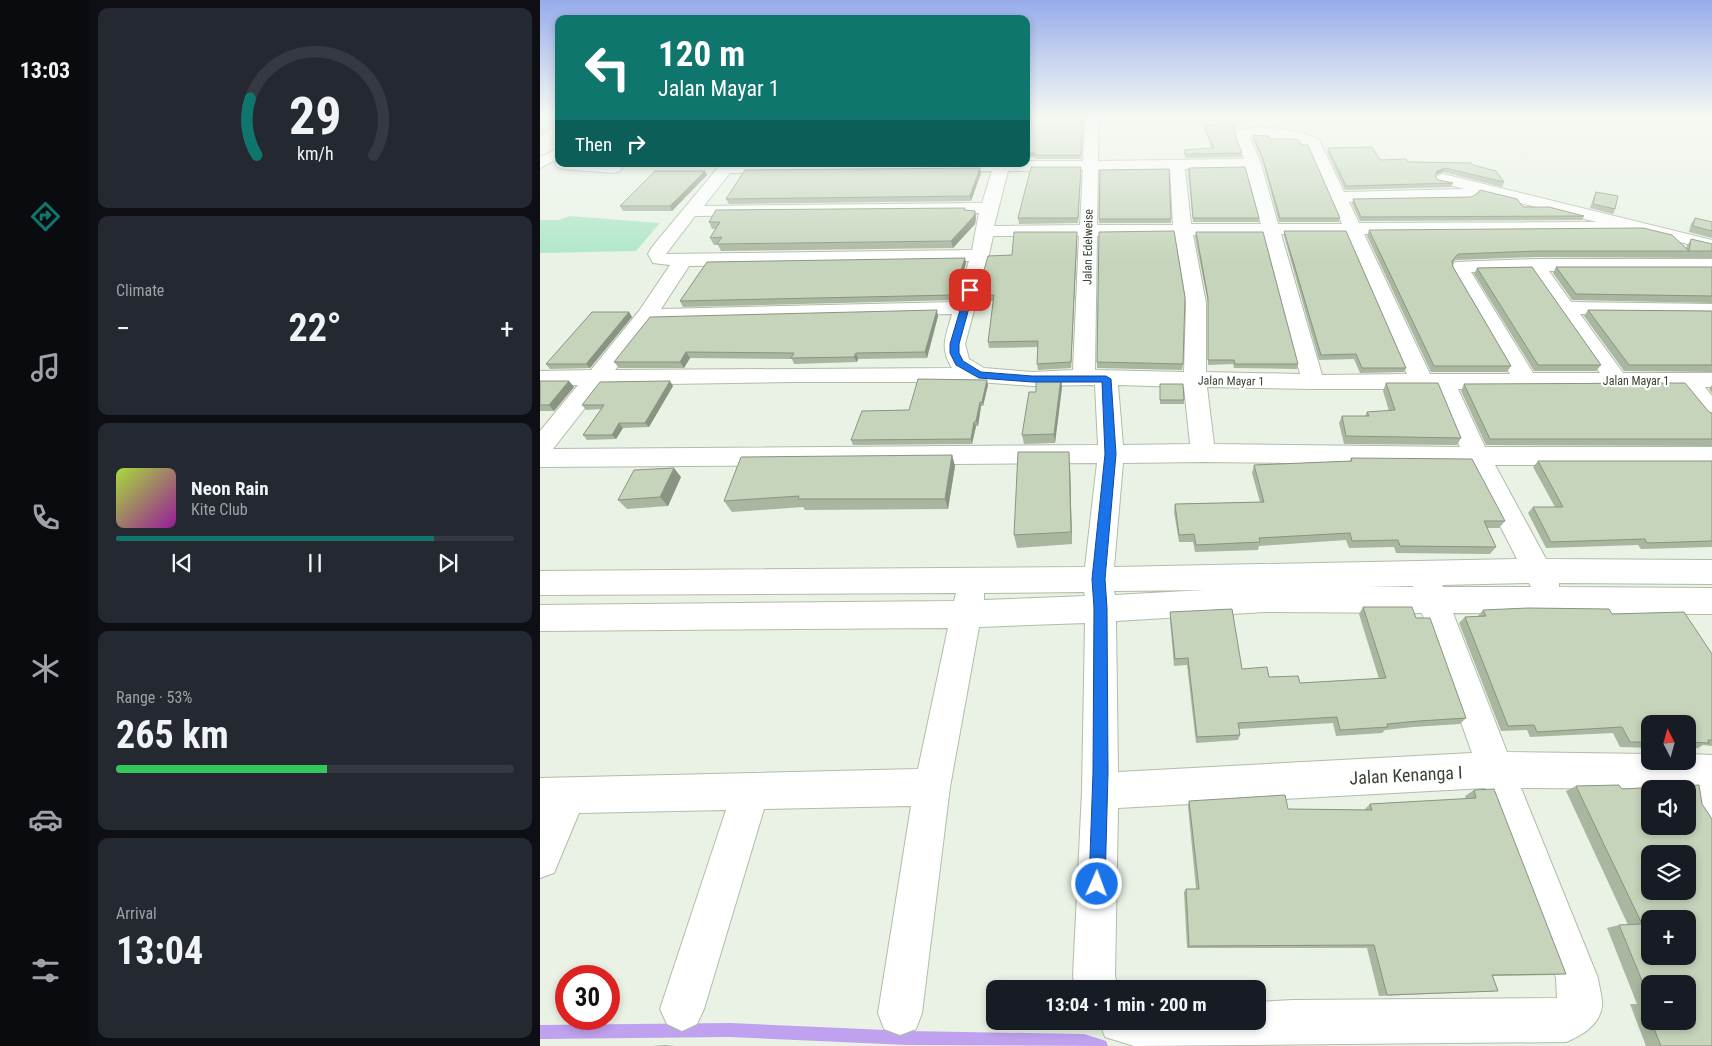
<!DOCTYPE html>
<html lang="en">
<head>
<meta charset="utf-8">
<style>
	body { margin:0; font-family:"Roboto Condensed",sans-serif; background:#242831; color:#f1f3f6; height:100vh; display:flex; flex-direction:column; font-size:19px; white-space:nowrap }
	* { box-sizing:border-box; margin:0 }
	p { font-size:16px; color:#9ea1a6 }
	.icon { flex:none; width:28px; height:28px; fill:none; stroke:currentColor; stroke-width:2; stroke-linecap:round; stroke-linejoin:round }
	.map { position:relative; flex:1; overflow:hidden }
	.side { display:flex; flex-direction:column; gap:8px; padding:8px; background:#0d0f14; width:450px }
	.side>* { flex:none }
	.top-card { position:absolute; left:15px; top:15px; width:475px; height:152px; border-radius:10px; box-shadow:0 2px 8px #0003; background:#0f766e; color:#fff; overflow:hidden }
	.needle { width:32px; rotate:354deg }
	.buttons { position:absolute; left:1101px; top:715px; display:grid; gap:10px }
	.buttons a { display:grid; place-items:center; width:55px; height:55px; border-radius:10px; background:#171b24; box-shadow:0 2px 8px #0003; font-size:25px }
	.speed { position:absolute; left:15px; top:965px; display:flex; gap:10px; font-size:25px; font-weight:700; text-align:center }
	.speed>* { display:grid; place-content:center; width:65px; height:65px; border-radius:50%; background:#171b24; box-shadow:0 2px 8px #0003; line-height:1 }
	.speed .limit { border:8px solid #d22; background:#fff; color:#111 }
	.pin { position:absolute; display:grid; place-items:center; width:42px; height:42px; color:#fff; margin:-21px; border-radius:10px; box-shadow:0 2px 8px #0006 }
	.me { position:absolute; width:55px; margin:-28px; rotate:2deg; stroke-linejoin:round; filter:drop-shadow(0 0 4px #0008) }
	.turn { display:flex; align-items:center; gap:18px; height:105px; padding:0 20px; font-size:22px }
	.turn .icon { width:65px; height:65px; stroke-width:2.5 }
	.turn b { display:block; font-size:35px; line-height:42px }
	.then { display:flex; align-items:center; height:48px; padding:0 20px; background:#0003; gap:10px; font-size:19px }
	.big { font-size:38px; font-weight:700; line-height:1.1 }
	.side .tile { flex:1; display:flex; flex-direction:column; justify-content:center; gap:8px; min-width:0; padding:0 18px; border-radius:10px; background:#242831 }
	.side .dial { align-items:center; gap:0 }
	.dial svg { height:130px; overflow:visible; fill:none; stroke:#363941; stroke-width:7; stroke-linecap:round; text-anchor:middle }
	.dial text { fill:#f1f3f6; stroke:none }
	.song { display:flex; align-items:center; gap:15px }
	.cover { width:60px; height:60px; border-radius:8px; background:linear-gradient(135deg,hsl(80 70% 55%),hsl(300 70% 35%)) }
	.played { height:5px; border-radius:2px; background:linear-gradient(90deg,#0f766e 80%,#363941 80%) }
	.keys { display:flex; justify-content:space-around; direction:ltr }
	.heat { display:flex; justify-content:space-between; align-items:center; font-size:28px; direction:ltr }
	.charge { height:8px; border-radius:4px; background:linear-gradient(90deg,#34c759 53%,#363941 0) }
	.trip { position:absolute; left:446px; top:980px; width:280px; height:50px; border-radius:10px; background:#171b24; box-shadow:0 2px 8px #0003; font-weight:700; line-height:50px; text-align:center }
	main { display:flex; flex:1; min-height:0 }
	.menu { display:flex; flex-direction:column; width:90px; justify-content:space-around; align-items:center; background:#090b0e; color:#9ea1a6 }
	.menu .icon { width:35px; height:35px }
	.menu .current { color:#0f766e }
	.menu b { font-size:22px; color:#f1f3f6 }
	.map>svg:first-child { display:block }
</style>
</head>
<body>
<main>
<nav class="menu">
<b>13:03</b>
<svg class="icon current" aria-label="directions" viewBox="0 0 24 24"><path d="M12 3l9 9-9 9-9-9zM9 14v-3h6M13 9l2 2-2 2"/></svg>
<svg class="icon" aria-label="music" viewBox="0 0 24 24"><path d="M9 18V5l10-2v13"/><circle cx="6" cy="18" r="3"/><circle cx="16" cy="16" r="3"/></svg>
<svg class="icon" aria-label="phone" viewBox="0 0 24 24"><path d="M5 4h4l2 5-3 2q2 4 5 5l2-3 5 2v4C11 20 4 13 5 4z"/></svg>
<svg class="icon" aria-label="climate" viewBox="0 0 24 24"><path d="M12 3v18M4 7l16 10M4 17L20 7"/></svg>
<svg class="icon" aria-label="car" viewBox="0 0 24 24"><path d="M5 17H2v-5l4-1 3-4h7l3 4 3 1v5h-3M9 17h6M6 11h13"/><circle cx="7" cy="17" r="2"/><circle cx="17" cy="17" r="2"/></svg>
<svg class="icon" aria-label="filters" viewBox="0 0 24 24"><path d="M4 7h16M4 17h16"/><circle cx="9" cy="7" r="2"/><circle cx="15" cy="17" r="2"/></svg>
</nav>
<section class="side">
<div class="tile dial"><svg viewBox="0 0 100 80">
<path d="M14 69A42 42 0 1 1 86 69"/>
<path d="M14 69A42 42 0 0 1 10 34" stroke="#0f766e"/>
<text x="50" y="56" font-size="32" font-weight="700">29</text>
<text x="50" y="72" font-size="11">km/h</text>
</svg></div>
<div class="tile"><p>Climate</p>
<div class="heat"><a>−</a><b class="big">22°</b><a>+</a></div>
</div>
<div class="tile">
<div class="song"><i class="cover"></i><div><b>Neon Rain</b><p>Kite Club</p></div></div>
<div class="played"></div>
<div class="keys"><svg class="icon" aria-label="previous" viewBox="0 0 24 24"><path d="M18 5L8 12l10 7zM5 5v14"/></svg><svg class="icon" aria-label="pause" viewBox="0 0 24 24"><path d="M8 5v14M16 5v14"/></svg><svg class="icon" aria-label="next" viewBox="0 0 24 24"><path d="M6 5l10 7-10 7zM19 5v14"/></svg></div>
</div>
<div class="tile"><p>Range · 53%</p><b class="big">265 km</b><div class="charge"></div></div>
<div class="tile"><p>Arrival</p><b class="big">13:04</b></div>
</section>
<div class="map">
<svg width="1172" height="1046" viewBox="0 0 1172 1046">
	<rect width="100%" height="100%" fill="#e9f2e5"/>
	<path fill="#ade6c5" d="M0 117H19V126L0 136Z
		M29 216 120 223 96 251 0 253V220H20Z"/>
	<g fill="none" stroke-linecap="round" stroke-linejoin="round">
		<path fill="#bfa1ef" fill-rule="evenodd" d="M190 1023 368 1031 544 1034 566 1041 568 1046 368 1045 190 1037 0 1039V1025Z"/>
		<g stroke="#b0bda7" stroke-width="2">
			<path id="street" d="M545 117H559L558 161 704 159 695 134 697 131C718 123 760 130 779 140L804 192 925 189 897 182 895 179 897 176 903 174 1172 240V250L1099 232 824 234 890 374H970L912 272 911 268 915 262 995 259H1172V271H1009L1031 302 1172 304V316L1040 314 1083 373H1172V387H1165L1172 396V419L1164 417 1140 388 918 389 945 447H1172V465H955L1006 559 1172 560V584L1019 583V587L1172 588V614L913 613 967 752 1110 754V761H1148L1149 754 1172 755V830C1152 821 1148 809 1148 789L981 788 1058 978C1059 987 1063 998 1062 1006 1060 1025 1041 1036 1026 1042L594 1046 565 1037 559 1021H718V1002L753 1000 1017 998 1016 978 945 788 578 808 575 976 579 989H535L533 976 542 791 545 623 439 627 410 787 382 1013 376 1029 360 1035 344 1029 338 1013 371 806 224 809 164 1009 157 1024 142 1031 127 1024 120 1009 186 810 39 813 14 873 0 878V778L378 769 408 628 0 631V605L414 601 416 593 0 595V571L545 567 557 463 0 467V431L38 385H0V371L51 370 99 311 130 265 113 263 108 254 112 247 181 164H486V161H543ZM710 137 751 140 768 146 802 224H738L721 164ZM630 169 633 225H557L558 170ZM645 169H706L721 224H651ZM543 170 540 225 454 226 468 171ZM452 171 442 203 164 206 190 173ZM936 192 1057 222 819 223 809 202 929 199 935 197 937 194ZM439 213 432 250 126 254 155 216ZM741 234H806L867 374 782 375ZM635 235 646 303 644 372 555 370 557 236ZM653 235H724L760 374 666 372V303ZM453 236H539L533 370 492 372 444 368 429 359 425 344 449 255ZM429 261 416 302 121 309 149 266ZM990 271 1060 373H993L931 272ZM412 314C406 336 399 347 412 368L75 370 113 321ZM253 382H439L492 386 555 385 558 445 13 449 63 385ZM578 385 644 387 650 444 583 445ZM667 387 773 389H896L920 447 674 444ZM663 462 929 465 977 559 574 567 583 463ZM989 583 991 587H903L902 585ZM826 586H873V587ZM664 590 575 595 574 591ZM544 592 545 596 444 600V593ZM725 612 882 613 932 753 578 772 576 621Z
				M19 148V158L0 168V157Z
				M19 160V164H76L82 168 80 171 74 173 23 169 18 167 15 164Z"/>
		</g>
		<use href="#street" fill="#fff" fill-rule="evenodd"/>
	</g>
	<path fill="#a9b6a0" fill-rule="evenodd" d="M486 117H543L541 159H495V157H486Z
		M664 125 694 131 702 153 701 157 645 158 644 150 672 148 664 129Z
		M713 135 761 145 800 218 799 222H739L723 163 713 139Z
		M788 148 840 160 933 165 964 182 962 187 903 172 895 175V176L898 180 913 183 911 187 805 190 787 152Z
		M649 168 719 218V222H653L648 172Z
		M560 170 631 219V223H559Z
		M165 171 167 175 132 211H83L80 206Z
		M541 172 538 223 479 224 478 218Z
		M441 173 431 201 189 204 186 199Z
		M1056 192 1075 209 1073 214 1050 208 1054 196Z
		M813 199 983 207 1044 216 1042 220 820 221 812 204Z
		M425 210 435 211 436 218 435 224 413 248 181 251 178 245H174L170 238 175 229H172L169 222Z
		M1155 218 1172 222V238L1149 232 1151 224Z
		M829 230 1146 248 1147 246 1151 239 1172 244V258L995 257 915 260 913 263V267L971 366 967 372H891L827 236Z
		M744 231 866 368 864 372 820 373 814 359 779 360 744 236Z
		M656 232 758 364 757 369 694 368 693 364 668 365V303L655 237Z
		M537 238 531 368 498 370 497 364 498 347 449 348 448 342 453 301H439L437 295 472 255Z
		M426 263 415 300 143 307 140 301Z
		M1016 267H1172V303L1032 300 1013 273Z
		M937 268 1061 365 1056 371H994L934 274Z
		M1048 310 1172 311V372L1084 371 1044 316Z
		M89 312 92 317 50 368 10 369 6 364Z
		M398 316 387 358 318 359 317 362 254 364 252 359 150 358 144 368H79L74 362Z
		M557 362 643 364 642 370 557 368Z
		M521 378 522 387 515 443 484 444 482 435 496 392Z
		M0 381H29L34 387 14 411H0Z
		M846 383 921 438 917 445 804 444 799 423 802 416H825L827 412 849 411 843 391Z
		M924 384 1172 413V446L946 445 921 391Z
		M448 385 443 406H441L438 426H436L432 444 313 445 311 440 369 410Z
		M1172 385V393L1169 389Z
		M133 386 109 427 83 428 76 439 47 440 43 435 61 409 46 410 42 405Z
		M620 388 644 400V404H620Z
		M412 455 415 466 408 509 265 510 263 507 192 512 184 501Z
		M811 458 965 521 959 528H947L956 547 950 554 856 553 854 547 809 548 806 540 719 546 718 550 655 552 653 542H639L634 512 635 504 720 502 712 473 714 465 810 461Z
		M998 461H1172V547L1101 549 1098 545 1006 548 988 513 993 507H1015L993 467Z
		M530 465 532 544 477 548 474 535Z
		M141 477 128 506 87 509 78 500Z
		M823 607 876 618 926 718 920 724 873 727 845 730 842 733 796 736 793 723 699 729 700 735 698 740 656 743 647 665 634 666 630 620V612L702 669 729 677 760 683 839 679 819 614Z
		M943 610 1072 614 1172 654V746L1163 745 1158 748H1148V724H1110V748L1080 747 1073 733 990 737 987 730 961 731 919 623 925 617 938 616Z
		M1036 786 1172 1046H1106L1090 1004H1097L1067 928 1079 925H1088L1026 791ZM1110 984 1148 1021H1110Z
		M934 790 1026 974 1013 975 953 976 958 991 839 996 827 948H647L644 892 646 889H656L648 806 649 801 748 809 824 810 830 804 926 799 925 796Z
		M125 1045 135 1046H112Z"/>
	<path fill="#8a9482" d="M440 168 441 173 431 201 430 196Z
		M905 168 903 172 895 175 897 171Z
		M165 171 167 175 132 211 130 206Z
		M435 211 436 218 435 224 413 248 411 241Z
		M537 232V238L531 368V362Z
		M425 258 426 263 415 300 413 295Z
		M397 310 398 316 387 358 385 352Z
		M89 312 92 317 50 368 46 364Z
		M146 352 150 358 144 368 140 362Z
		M316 353 318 359 317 362 314 357Z
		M521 378 522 387 515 443 514 434Z
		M447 380 448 385 443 406 442 402Z
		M29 381 34 387 14 411 9 405Z
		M130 381 133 386 109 427 105 423Z
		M440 402 441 406 438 426 436 421Z
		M434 422 436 426 432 444 431 439Z
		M79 423 83 428 76 439 72 435Z
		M529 452 530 465 532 544 531 532Z
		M412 455 415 466 408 509 405 499Z
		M134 468 141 477 128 506 120 497Z"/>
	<path fill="#c5d4ba" stroke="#8a9482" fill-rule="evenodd" d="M486 117H543L541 155H495V153H486Z
		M694 124V131L702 153 645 154 644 150 674 148 664 125Z
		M713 135 729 136 730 139H754L759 140 761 145H768L800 218H740L723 159Z
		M832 147 840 160 866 159 869 162 931 163 933 165 956 171 964 182 905 168 897 171 895 176 898 180 913 183 806 186 788 148Z
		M491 167H541L538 218H478Z
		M705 167 719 218H653L649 168Z
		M440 168 430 196 186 199 205 170Z
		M629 169 631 219H559L560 170Z
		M115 171H165L130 206H80Z
		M940 190 977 199 983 207H1009L1044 216 821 217 813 199 931 197 937 194Z
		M1056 192 1078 196 1075 209 1053 204Z
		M425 208 424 210 435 211 434 216 411 241 177 244 182 237 170 238 180 222H169L176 210Z
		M1155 218 1172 222V231L1153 226Z
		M1103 228 1132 235 1149 251 1151 239 1172 244V251H998L918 254 912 261 913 267 971 366H894L829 230Z
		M634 231 645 297 643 364 557 362 559 232Z
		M744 231H806L866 368H822L816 354 781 355Z
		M474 232H537L531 362 497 364 498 341 448 342 454 295H437L448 256 472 255Z
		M656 232H723L758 364H695L694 360H668V298Z
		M425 258 413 295 140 301 167 262Z
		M992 267 1061 365H998L937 268Z
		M1016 267H1172V296L1036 294Z
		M397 310 385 352 316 353 314 357 251 358 254 353 146 352 140 362H74L110 317Z
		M1048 310 1172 311V365H1089Z
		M52 312H89L46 364H6Z
		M521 378 514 434 482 435 489 392H496V379Z
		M378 379 447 380 442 402H440L436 421 434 422 431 439 311 440 322 411 369 410Z
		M0 381H29L9 405H0Z
		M130 381 105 423H79L72 435H43L64 405H42L60 382Z
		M846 383H898L921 438 806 436 802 416H829L827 412 855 410Z
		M1145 383 1169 412 1172 413V439H950L924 384Z
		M620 384H643L644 400H620Z
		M478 452H529L531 532 474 535Z
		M412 455 405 499H258L259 496 184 501 201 457Z
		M811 458 932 459 965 521H944L956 547 860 546 858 540 812 541 810 533 719 538 720 542 656 545 654 534 639 535 635 504 724 502 714 465 812 461Z
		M998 461H1172V541L1107 543 1105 539 1011 542 993 507H1023Z
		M134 468 120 497 78 500 94 470Z
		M823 607H872L876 618H890L926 718 879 721 847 724 848 727 800 730 797 717 698 723 700 735 657 737 648 658 635 659 630 612 692 609 702 669 727 667 729 677 758 676 760 683 846 678Z
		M988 608 1069 609 1072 614 1144 612 1172 654V740H1168L1169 743 1148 742V724H1110V742H1090L1082 727 997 732 994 725 968 726 925 617 946 616 943 610Z
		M1079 785 1082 789 1159 785 1162 804 1172 819V1046H1121L1111 1021H1148V984H1110V1000L1079 925 1102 924 1036 786ZM1110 789H1148V826H1110ZM1110 854H1148V891H1110ZM1110 919H1148V956H1110Z
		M954 789 1026 974 952 975 958 991 847 995 834 945 649 946 646 889H659L649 801 745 795 748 809 832 810 830 804 936 798 934 790Z
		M1104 1003H1110V1018Z"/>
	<linearGradient id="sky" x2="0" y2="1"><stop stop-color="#97aceb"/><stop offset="0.44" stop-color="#f5f9f3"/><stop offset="1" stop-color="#f5f9f3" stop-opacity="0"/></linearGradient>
	<rect width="1172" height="264" fill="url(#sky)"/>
	<path fill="#1a73e8" stroke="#114b97" d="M430 288 434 290 419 344V353L423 361 441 372 492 376H566L571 379 576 454 565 579 567 608 568 773 565 884 563 890 557 892 551 890 549 884 553 773 554 608 552 579 565 454 562 382H492L439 378 416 365 410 353V344L426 290Z"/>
	<g text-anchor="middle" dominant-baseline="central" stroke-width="4.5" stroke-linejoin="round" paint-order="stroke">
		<g font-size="12" fill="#3b4434" stroke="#fff">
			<text transform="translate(548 247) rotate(-89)">Jalan Edelweise</text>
			<text transform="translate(691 381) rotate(1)">Jalan Mayar 1</text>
			<text x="1096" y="381">Jalan Mayar 1</text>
		</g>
		<g font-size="18" fill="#3b4434" stroke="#fff">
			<text transform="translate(866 775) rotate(-3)">Jalan Kenanga I</text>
		</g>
	</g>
</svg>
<div class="buttons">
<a><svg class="needle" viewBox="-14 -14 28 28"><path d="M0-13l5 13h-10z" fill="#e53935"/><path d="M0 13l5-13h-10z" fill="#9ea1a6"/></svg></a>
<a><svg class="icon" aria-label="sound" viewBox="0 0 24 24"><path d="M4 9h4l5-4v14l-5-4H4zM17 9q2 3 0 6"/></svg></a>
<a><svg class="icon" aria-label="layers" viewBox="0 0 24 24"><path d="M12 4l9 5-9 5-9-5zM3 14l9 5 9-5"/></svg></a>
<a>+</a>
<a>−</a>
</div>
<div class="speed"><div class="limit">30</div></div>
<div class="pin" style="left:430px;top:290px;background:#d93025"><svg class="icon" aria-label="arrive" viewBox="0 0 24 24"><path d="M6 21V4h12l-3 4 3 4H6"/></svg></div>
<svg class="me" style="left:557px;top:884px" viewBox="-20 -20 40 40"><circle r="17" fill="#1a73e8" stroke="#fff" stroke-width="3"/><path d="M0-11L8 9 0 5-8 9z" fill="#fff"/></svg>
<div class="trip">13:04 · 1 min · 200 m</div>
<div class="top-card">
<div class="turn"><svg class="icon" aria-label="left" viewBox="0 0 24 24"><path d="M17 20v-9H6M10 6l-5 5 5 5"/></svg><div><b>120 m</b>Jalan Mayar 1</div></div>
<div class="then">Then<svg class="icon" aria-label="right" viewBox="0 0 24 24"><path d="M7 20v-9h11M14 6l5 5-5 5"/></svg></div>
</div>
</div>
</main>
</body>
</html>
